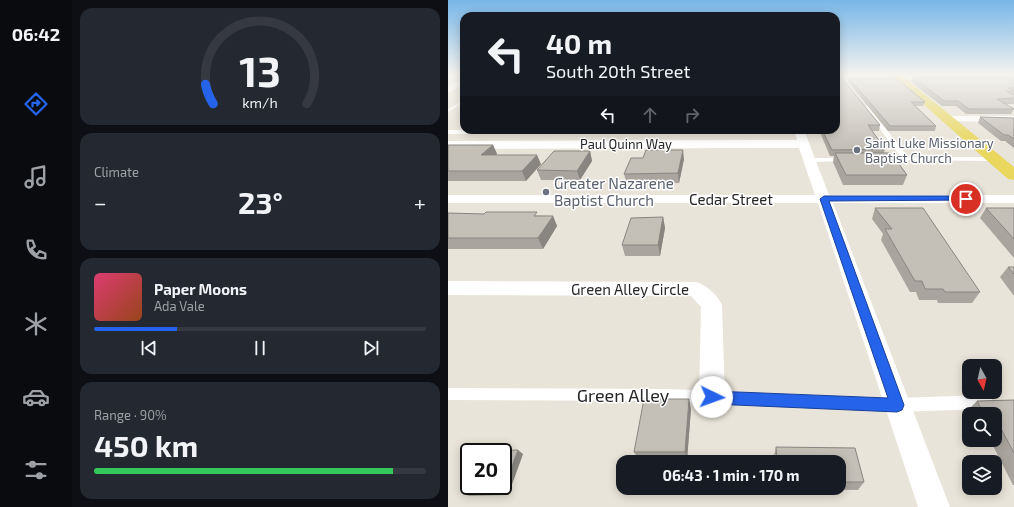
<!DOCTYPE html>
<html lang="en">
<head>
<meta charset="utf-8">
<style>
	body { margin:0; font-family:"Exo 2",sans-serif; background:#242831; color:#f1f3f6; height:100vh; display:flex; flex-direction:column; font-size:15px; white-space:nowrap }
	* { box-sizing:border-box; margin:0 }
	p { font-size:13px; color:#9ea1a6 }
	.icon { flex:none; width:22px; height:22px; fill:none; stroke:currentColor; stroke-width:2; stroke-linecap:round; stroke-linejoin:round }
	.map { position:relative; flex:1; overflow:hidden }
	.drawer { display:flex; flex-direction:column; gap:8px; padding:8px; background:#0d0f14; width:376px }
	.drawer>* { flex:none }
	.hud { position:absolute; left:12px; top:12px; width:380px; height:122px; border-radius:12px; box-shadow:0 2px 10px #0003; background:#171b24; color:#f1f3f6; overflow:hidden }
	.needle { width:26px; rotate:172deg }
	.tools { position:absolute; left:514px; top:359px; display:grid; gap:8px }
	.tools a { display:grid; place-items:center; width:40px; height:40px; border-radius:8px; background:#171b24; box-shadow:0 2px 10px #0003; font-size:20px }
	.speed { position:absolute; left:12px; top:443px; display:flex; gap:8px; font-size:20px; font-weight:700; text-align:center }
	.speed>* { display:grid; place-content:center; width:52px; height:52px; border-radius:50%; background:#171b24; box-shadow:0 2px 10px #0003; line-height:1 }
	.speed .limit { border:2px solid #111; border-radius:6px; background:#fff; color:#111 }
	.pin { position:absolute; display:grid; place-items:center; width:34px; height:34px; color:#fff; margin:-17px; border:2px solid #fff; border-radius:50%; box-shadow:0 1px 4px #0007 }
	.me { position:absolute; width:44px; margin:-22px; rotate:93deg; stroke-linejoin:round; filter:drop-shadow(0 0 3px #0008) }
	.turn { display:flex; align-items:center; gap:14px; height:84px; padding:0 20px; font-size:18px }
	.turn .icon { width:52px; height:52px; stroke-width:2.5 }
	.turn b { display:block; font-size:28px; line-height:34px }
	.lanes { display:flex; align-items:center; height:38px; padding:0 20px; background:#0003; justify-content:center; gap:20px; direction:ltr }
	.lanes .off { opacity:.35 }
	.big { font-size:30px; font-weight:700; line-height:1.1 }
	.drawer .card { flex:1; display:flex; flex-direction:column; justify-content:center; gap:6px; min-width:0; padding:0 14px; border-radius:12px; background:#242831 }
	.drawer .dial { align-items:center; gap:0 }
	.dial svg { height:104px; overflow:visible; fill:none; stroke:#363941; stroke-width:7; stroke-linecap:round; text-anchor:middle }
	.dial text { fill:#f1f3f6; stroke:none }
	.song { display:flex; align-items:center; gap:12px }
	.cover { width:48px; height:48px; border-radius:6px; background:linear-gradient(135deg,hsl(340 70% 55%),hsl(20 70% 35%)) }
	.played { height:4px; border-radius:2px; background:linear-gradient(90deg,#2563eb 25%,#363941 25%) }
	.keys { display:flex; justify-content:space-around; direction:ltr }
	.heat { display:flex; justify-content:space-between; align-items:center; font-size:22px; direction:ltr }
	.charge { height:6px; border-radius:3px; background:linear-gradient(90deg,#34c759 90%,#363941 0) }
	.trip { position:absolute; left:168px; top:455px; width:230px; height:40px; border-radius:12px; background:#171b24; box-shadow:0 2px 10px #0003; font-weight:700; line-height:40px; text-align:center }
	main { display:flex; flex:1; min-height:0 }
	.menu { display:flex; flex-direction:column; width:72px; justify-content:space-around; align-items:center; background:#090b0e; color:#9ea1a6 }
	.menu .icon { width:28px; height:28px }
	.menu .active { color:#2563eb }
	.menu b { font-size:18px; color:#f1f3f6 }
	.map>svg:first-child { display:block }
</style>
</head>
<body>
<main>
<nav class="menu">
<b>06:42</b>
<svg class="icon active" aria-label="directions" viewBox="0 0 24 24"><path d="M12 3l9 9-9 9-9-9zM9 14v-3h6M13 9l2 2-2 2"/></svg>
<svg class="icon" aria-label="music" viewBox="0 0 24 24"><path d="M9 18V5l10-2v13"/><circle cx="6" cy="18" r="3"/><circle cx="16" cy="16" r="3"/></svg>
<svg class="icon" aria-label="phone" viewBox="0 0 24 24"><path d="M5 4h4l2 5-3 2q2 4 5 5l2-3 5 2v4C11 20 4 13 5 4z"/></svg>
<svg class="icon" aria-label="climate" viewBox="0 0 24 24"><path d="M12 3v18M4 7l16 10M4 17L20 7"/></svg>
<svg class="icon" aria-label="car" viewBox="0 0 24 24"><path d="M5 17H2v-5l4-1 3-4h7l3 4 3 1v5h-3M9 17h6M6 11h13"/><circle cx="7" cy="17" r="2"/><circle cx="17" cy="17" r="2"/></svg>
<svg class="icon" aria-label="filters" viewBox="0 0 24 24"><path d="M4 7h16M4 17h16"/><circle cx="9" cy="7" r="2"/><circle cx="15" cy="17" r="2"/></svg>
</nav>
<section class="drawer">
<div class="card dial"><svg viewBox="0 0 100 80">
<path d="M14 69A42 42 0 1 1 86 69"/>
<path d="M14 69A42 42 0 0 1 8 54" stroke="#2563eb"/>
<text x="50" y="56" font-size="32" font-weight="700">13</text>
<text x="50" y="72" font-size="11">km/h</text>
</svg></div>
<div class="card"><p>Climate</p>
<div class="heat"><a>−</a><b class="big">23°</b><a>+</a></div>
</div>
<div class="card">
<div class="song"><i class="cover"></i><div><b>Paper Moons</b><p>Ada Vale</p></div></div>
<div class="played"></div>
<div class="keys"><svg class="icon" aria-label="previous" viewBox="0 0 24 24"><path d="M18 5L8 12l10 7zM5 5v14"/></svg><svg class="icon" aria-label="pause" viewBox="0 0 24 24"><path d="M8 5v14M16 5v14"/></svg><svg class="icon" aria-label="next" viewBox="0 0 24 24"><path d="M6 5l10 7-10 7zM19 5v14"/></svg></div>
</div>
<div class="card"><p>Range · 90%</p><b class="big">450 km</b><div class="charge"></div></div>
</section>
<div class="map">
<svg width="566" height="507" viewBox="0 0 566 507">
	<rect width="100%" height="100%" fill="#e9e4d9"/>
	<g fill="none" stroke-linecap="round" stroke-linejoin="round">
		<path fill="#fff" fill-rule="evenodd" d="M16 100V103L0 112V109Z
			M416 106H420L460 157H547L550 159 547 161 435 160 434 159 437 157H453L416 108Z
			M0 130H82L85 132 82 134H0Z
			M398 158 400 159V161L362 162 359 160 362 158Z
			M0 388 220 389 449 398 538 395 543 397 545 402 543 407 538 409 449 412 220 401 0 400Z"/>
		<path fill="#fff" fill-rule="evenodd" d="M16 79V84L0 93V86Z
			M499 116H566V122L495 121 494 119 495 117Z
			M346 130H356L381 195H566V203H385L502 507H470L370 203H0V195H367L351 148 0 149V141L349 140Z
			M0 281 248 282C259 285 269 295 274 305L277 397 273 406 264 410 255 406 251 397 253 307 243 296 0 295Z"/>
		<path fill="#fff" fill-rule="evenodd" d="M0 75H16V79H0Z
			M388 75H499L500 77 495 80H388Z"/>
		<path fill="#e9d75e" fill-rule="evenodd" d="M442 75H453L566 167V180L560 179Z"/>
	</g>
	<path fill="#a9a59e" d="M388 76 432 125 431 131H424L437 149 436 153 459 175 455 185H395L385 162 386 156H382L371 130H388Z
		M465 77H566V93L565 95H566V104H558L566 109 563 114H518L508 106H494L463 82Z
		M401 78 477 102 475 106H467L488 126 487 131H440L400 82Z
		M16 101V112L12 104Z
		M532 117 566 118V148L557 141H553L530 123Z
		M0 145H45L49 154 48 155 93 164 78 181H0Z
		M142 151 144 161 132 180H93L89 170Z
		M195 158 236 159 231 183 179 184 176 174Z
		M427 208 532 292 524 303H490L489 300H471L468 292H462L433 240 435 234 424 219Z
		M538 208H566V258L532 218Z
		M0 213 105 216 109 226 95 249H0Z
		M215 217 217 228 212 256H177L174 245Z
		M560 267H566V296L552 277Z
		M566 400V485H565L542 440H547V414H521V415L519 411 529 401Z
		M243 409 239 460H191L186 452Z
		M328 447 407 448 416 482 410 490 328 489V488H391V462H326V456Z
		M75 454 60 495 21 496 15 493Z"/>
	<path fill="#898681" d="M45 145 49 154 38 164 33 155Z
		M235 150 236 159 231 183 230 173Z
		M142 151 144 161 132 180 129 171Z
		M89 155 93 164 78 181 74 171Z
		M105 216 109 226 95 249 90 238Z
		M215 217 217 228 212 256 210 245Z
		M241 399 243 409 239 460 237 452Z
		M70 450 75 454 60 495 55 491Z"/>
	<path fill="#c4c0b8" stroke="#898681" d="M388 76 393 77 432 125H420L437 149 384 150 374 130H388Z
		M465 77H566V88H560L566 91H558L566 95V98L549 99 566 109H521L510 101H496Z
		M401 78H448L477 102H463L488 126H442Z
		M16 101V104H12Z
		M532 117 566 118V139L560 135H556Z
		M0 145H45L33 155H89L74 171H0Z
		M198 150H235L230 173 176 174 183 158H195Z
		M106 151H142L129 171 89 170Z
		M387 153H443L459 175H398Z
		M427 208H475L532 292H497L495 289H477L474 281H467L437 229H444Z
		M538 208H566V239Z
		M38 212H89L86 216H105L90 238H0V213L36 214Z
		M215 217 210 245H174L183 218Z
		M560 267H566V274Z
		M196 399H241L237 452H186Z
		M566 400V453L551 425H547V414H536L529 401Z
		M328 447 407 448 416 482H391V462H329Z
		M70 450 55 491 15 493 21 479V486H55V452H33L34 451Z"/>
	<linearGradient id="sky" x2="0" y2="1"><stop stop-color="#77b6e8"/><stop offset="0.51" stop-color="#f5f3ee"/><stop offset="1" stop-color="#f5f3ee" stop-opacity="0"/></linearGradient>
	<rect width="566" height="146" fill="url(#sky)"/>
	<path fill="#2563eb" stroke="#184099" d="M518 196 521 197V200L381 201 456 405 454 410 449 412 264 404 259 402 257 397 259 393 264 391 440 398 372 199 376 196Z"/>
	<g fill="#6b7280" stroke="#fff" stroke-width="1.5">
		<circle cx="409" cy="150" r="4"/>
		<circle cx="98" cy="192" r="4"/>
	</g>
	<g text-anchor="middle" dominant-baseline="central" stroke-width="3" stroke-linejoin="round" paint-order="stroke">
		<g font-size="13" fill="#5b616d" stroke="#fff" text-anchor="start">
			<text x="417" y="143">Saint Luke Missionary<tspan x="417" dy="15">Baptist Church</tspan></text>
		</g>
		<g font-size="13" fill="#272727" stroke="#fff">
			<text x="178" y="144">Paul Quinn Way</text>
		</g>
		<g font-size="15" fill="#5b616d" stroke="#fff" text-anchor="start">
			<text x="106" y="183">Greater Nazarene<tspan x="106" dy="17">Baptist Church</tspan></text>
		</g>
		<g font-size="15" fill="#272727" stroke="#fff">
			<text x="283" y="199">Cedar Street</text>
			<text x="182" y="289">Green Alley Circle</text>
		</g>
		<g font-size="18" fill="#272727" stroke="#fff">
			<text x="175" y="395">Green Alley</text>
		</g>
	</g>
</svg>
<div class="tools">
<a><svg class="needle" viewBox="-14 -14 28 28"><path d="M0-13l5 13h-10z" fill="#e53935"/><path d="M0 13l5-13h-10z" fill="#9ea1a6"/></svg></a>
<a><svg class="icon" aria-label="search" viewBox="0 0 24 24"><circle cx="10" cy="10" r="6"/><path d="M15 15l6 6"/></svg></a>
<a><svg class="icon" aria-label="layers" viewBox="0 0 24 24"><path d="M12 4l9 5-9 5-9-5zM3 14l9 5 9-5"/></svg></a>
</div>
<div class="speed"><div class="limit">20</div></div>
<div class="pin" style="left:518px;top:199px;background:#d93025"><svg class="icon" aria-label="arrive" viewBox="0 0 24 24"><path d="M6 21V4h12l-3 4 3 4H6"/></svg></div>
<svg class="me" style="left:264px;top:397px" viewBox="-20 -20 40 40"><circle r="19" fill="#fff"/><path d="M0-13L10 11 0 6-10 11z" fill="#2563eb"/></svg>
<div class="trip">06:43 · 1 min · 170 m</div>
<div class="hud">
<div class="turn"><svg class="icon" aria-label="left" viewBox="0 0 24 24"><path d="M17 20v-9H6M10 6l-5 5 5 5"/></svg><div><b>40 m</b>South 20th Street</div></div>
<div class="lanes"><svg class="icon" aria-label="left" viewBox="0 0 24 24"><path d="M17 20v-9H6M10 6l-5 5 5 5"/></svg><svg class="icon off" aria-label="ahead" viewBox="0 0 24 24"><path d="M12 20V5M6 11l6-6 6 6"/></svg><svg class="icon off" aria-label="right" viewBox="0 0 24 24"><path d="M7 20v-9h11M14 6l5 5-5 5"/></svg></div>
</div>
</div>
</main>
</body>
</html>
